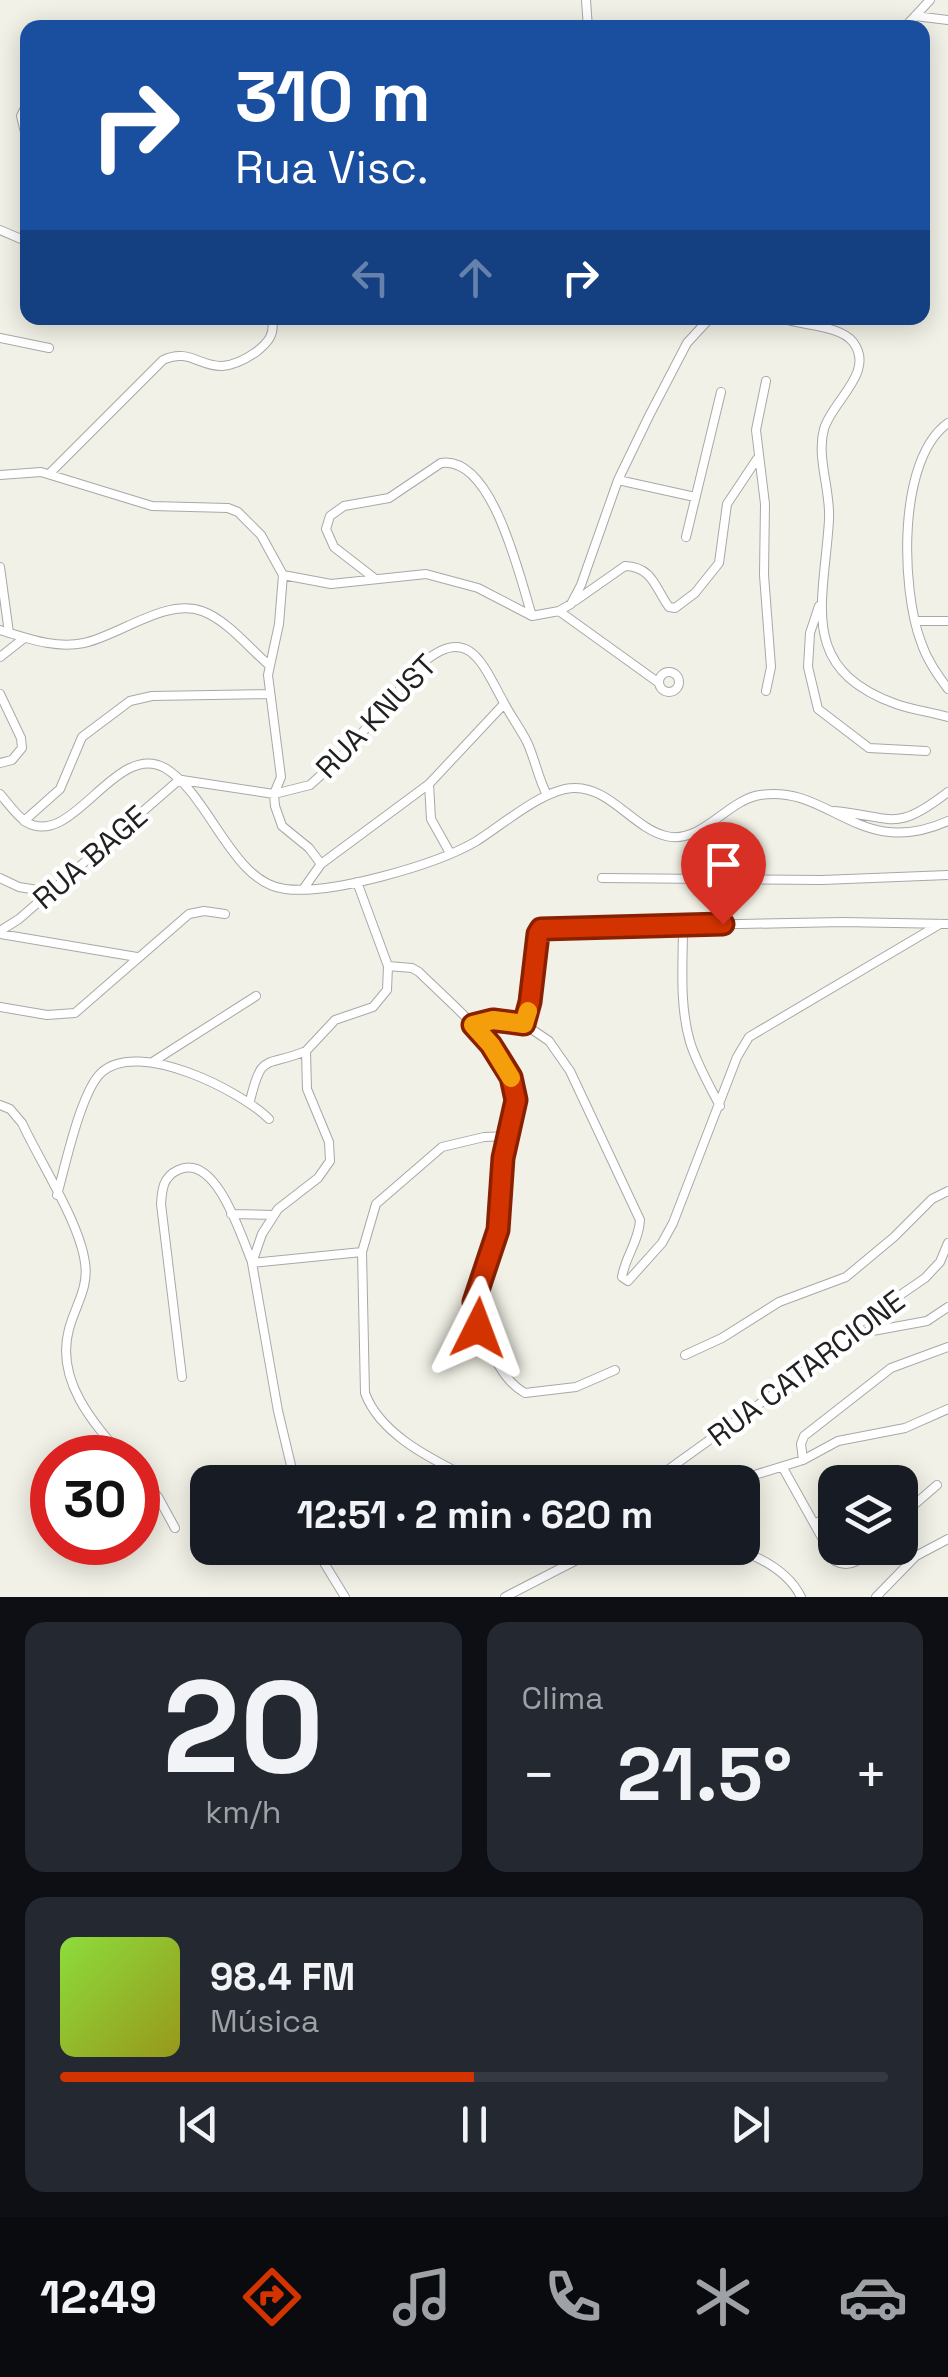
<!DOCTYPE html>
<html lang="pt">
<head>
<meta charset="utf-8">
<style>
	body { margin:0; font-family:"Space Grotesk",sans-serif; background:#242831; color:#f1f3f6; height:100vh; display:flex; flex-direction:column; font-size:38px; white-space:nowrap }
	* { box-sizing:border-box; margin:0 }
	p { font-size:32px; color:#9ea1a6 }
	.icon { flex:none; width:55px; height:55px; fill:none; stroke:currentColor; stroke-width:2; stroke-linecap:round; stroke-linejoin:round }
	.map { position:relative; height:1597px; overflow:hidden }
	.sheet { display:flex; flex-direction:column; gap:25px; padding:25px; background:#0d0f14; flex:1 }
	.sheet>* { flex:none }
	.top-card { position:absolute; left:20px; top:20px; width:910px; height:305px; border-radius:20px; box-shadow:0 5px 25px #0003; background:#1a4fa0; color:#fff; overflow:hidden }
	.fabs { position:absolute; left:818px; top:1465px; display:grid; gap:20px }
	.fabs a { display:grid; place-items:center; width:100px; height:100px; border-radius:20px; background:#171b24; box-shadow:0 5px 25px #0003; font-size:50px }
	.speed { position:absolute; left:30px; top:1435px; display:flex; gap:20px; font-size:50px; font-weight:700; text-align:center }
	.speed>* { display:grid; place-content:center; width:130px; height:130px; border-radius:50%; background:#171b24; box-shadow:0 5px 25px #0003; line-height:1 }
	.speed .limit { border:15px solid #d22; background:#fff; color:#111 }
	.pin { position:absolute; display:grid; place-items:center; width:85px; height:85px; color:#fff; margin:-102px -42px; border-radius:50% 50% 50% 0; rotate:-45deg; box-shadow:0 0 10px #0007 }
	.pin .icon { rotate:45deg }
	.me { position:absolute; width:110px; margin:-55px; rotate:3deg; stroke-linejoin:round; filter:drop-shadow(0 0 8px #0008) }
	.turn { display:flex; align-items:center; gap:35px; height:210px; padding:0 50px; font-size:45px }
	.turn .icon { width:130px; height:130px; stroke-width:2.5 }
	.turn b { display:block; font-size:70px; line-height:85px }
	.lanes { display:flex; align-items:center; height:95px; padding:0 50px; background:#0003; justify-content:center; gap:50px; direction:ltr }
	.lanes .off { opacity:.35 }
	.big { font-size:75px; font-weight:700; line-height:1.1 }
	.sheet .widget { flex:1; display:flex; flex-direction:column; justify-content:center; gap:15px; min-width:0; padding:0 35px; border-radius:20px; background:#242831 }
	.sheet .dial { align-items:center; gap:0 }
	.dial b { font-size:130px; line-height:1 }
	.song { display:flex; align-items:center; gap:30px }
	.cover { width:120px; height:120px; border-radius:15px; background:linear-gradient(135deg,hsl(90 70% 55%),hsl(60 70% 35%)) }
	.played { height:10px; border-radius:5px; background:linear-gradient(90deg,#d33300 50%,#363941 50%) }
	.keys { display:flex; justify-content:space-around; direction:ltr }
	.heat { display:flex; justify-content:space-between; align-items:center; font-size:55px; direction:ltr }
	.sheet .tiles { flex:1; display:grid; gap:25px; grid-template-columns:1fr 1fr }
	.widget:last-child { grid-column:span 2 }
	.trip { position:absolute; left:190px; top:1465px; width:570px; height:100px; border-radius:20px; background:#171b24; box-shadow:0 5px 25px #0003; font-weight:700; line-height:100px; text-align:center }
	.tabs { display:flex; height:160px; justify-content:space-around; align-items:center; background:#090b0e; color:#9ea1a6 }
	.tabs .icon { width:70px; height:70px }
	.tabs .current { color:#d33300 }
	.tabs b { font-size:45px; color:#f1f3f6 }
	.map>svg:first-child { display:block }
</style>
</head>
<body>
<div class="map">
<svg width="948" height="1597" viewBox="0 0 948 1597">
	<rect width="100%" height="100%" fill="#f2f1e7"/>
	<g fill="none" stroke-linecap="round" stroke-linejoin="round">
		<g stroke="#a8a8a8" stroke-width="10">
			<path id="minor" d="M586 0 588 28
				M915 16 948 20
				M904 28 930 0
				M28 102 21 116 28 144
				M0 230 28 242
				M782 318C802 326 840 325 853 342 876 372 832 401 824 429 816 457 831 491 829 520 824 603 797 668 896 704 913 710 931 712 948 717
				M0 338 49 348
				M766 381 756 430 765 504 764 575 771 667 766 691
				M948 423C897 459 901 589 921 642 927 660 937 674 948 689
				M49 474 163 360C199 343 206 387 256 352 269 342 275 334 272 318
				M0 475 41 472 152 506 228 508 238 512 261 535 283 575 279 624 268 675 281 777 274 794 275 806 282 826 309 848 321 864
				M618 480 695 497
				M686 537 721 392
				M0 567 9 633
				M283 575 331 584 426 574 478 588 532 616 559 611 571 604 581 585 618 480 649 416 687 343 710 318
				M374 578 334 547 326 529 330 516 344 506 389 498 441 463C493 455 520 579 532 616
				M575 601 625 566C653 567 655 588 669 607L675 608 695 593 719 563 727 504 757 459
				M819 606 810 633 808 667 818 709 869 748 926 751
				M559 611 659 683
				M915 621H948
				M0 630C27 638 54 649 84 643 120 635 166 598 202 611 227 620 249 648 269 665
				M0 657 23 639
				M659 682a10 10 0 1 1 20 0a10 10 0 1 1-20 0Z
				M0 694 21 738 22 748 12 760 0 763
				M182 780 274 794 310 785 340 758 424 662C469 624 483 665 503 701 510 715 520 728 527 742 535 759 538 778 547 795
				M429 784 431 819 450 853
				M0 794C8 803 16 815 26 822 73 850 115 740 165 768 210 795 232 883 285 889 331 895 435 865 475 842 501 826 543 789 573 788 609 786 633 828 666 836 701 845 727 800 760 795 830 784 859 861 948 821
				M834 811C895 817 895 833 948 792
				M24 821 60 789 82 737 130 701 152 696 269 694
				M0 878 19 887 50 892
				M602 878 822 880 948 875
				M304 888 321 864 429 784 504 704
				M683 925C683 963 679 1004 690 1042 697 1064 709 1085 720 1106
				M0 931 19 919 179 780
				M0 934 137 957
				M388 966 412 968 419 972C448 1001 509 1051 516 1091 520 1113 507 1138 503 1159 499 1182 504 1206 499 1228 485 1288 457 1297 495 1359 503 1373 511 1385 525 1393L576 1387 615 1370
				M0 1007 47 1015 75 1013 189 914 204 911 225 914
				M524 1024 531 1002 538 934 544 928 843 922 948 924
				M473 1025 493 1020H508L524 1024 549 1041 570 1071 640 1220C639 1241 625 1257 622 1277L628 1281 662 1243 673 1223 737 1057 749 1037 940 924
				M154 1061 256 996
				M250 1101C262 1051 265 1068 306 1051
				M0 1105 10 1109 22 1123C40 1162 80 1223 85 1263 89 1288 75 1306 69 1329 55 1380 93 1423 124 1458
				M57 1195C65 1167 81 1090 102 1072 139 1039 241 1091 269 1119
				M231 1214 274 1215
				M252 1263 362 1252
				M829 1353 867 1332 927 1321 948 1307
				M685 1355 722 1338 779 1302 846 1277 894 1237 932 1199 948 1191
				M182 1377 161 1204C162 1189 163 1177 178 1170 216 1152 241 1236 252 1262
				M803 1460 801 1444 804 1436 891 1368 948 1347
				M783 1468 835 1561C850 1569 862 1559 872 1548
				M138 1473 158 1497 175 1528
				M295 1482 278 1411 252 1263 262 1234 278 1209 318 1178 330 1161 329 1142 307 1089 306 1051 335 1020 373 1007 387 990 388 966 357 882
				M477 1482C438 1462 381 1437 365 1393L362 1252 376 1204 442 1147 484 1137 510 1136
				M651 1482 801 1374 848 1331 925 1278 940 1262 948 1243
				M732 1482 803 1460 838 1441 905 1428 948 1409
				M900 1517 937 1485
				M815 1524 835 1511
				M315 1548 345 1597
				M732 1548C758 1556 788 1571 801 1597
				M505 1597 600 1548
				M876 1597 916 1556 948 1539"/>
		</g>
		<use href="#minor" stroke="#fff" stroke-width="8"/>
	</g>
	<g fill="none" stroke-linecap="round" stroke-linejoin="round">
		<g stroke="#892100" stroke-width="25">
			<path id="route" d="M478 1328 474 1302 498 1230 503 1158 516 1100 511 1077 491 1045 473 1025 493 1020 524 1024 530 1002 538 934 541 929 723 924"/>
		</g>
		<use href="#route" stroke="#d33300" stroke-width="18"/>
		<path stroke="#f59e0b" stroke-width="18" d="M511 1078 491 1045 473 1025 493 1020 524 1024 528 1011"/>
	</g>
	<g text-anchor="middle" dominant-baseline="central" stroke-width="9" stroke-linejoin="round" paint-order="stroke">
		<g font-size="30" fill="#212121" stroke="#fff">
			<text transform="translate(376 716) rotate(-46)">RUA KNUST</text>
			<text transform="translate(90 857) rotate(-41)">RUA BAGE</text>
			<text transform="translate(806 1368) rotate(-37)">RUA CATARCIONE</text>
		</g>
	</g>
</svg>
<div class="fabs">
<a><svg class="icon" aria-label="layers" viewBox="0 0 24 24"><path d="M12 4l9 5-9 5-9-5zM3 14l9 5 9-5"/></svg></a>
</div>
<div class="speed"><div class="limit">30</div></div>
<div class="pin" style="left:723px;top:924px;background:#d93025"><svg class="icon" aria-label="arrive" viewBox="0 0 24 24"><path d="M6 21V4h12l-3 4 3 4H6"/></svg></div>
<svg class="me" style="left:478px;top:1328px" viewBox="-20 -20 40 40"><path d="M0-17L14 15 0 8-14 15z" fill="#d33300" stroke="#fff" stroke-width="4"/></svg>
<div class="trip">12:51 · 2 min · 620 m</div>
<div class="top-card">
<div class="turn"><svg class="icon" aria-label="right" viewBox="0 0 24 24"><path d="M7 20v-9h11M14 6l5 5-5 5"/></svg><div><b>310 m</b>Rua Visc.</div></div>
<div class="lanes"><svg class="icon off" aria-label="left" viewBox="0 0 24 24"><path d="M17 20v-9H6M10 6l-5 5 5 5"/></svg><svg class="icon off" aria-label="ahead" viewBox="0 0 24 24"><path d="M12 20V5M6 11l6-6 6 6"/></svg><svg class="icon" aria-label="right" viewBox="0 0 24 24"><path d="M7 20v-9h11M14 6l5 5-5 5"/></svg></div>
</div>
</div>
<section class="sheet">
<div class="tiles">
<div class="widget dial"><b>20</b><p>km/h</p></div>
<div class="widget"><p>Clima</p>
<div class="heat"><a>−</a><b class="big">21.5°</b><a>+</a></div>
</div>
<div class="widget">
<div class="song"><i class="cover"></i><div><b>98.4 FM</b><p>Música</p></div></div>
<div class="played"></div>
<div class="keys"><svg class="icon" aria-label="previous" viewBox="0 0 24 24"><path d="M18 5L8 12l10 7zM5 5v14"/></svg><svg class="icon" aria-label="pause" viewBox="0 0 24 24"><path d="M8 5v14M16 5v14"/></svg><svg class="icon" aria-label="next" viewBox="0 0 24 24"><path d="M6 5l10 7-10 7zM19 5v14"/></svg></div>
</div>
</div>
</section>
<nav class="tabs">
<b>12:49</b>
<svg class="icon current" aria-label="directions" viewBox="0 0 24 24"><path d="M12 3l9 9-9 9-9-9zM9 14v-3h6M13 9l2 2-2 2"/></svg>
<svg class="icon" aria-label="music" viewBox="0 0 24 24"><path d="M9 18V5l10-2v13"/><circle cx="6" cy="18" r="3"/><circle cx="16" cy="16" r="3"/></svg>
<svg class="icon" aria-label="phone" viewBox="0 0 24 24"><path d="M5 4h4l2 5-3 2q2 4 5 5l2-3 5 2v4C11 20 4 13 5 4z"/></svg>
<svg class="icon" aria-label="climate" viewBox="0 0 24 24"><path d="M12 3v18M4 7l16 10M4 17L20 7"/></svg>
<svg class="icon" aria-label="car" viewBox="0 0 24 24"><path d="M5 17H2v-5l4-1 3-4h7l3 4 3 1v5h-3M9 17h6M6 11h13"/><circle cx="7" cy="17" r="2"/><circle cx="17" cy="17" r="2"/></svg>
</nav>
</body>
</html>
